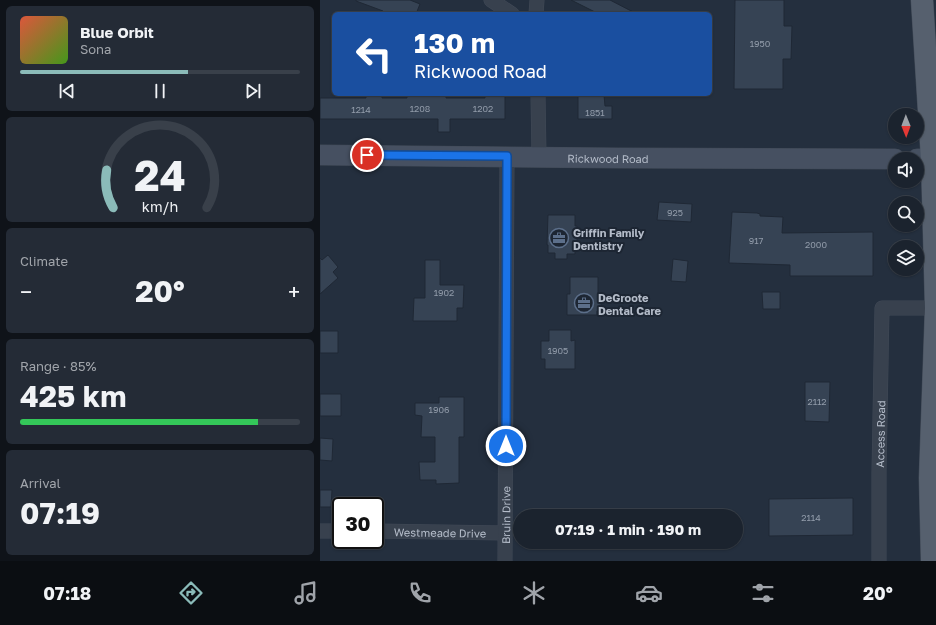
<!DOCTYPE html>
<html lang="en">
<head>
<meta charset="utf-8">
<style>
	body { margin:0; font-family:"Golos Text",sans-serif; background:#242b36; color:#f1f3f6; height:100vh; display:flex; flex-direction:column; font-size:15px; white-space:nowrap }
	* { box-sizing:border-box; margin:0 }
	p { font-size:13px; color:#a0a4aa }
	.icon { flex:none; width:22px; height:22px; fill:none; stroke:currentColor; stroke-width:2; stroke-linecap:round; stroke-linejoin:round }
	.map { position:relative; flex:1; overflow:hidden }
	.drawer { display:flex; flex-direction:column; gap:6px; padding:6px; background:#0f1319; width:320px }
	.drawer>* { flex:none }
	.banner { position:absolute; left:12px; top:12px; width:380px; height:84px; border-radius:6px; box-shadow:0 1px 3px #0004,0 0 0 1px #39404a; background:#1a4fa0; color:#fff; overflow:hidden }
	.needle { width:26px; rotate:179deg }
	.fabs { position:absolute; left:568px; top:108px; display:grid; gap:8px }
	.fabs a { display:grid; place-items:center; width:36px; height:36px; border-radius:50%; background:#1b232e; box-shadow:0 1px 3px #0004,0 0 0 1px #39404a; font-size:20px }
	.speed { position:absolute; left:12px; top:497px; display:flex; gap:8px; font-size:20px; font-weight:700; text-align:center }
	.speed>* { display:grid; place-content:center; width:52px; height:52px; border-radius:50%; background:#1b232e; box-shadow:0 1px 3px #0004,0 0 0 1px #39404a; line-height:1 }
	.speed .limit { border:2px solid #111; border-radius:6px; background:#fff; color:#111 }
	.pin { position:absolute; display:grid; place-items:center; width:34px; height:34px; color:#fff; margin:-17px; border:2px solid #fff; border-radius:50%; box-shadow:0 1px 4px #0007 }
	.me { position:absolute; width:44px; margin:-22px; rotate:0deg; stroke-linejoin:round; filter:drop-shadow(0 0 3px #0008) }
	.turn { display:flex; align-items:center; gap:14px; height:84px; padding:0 16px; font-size:18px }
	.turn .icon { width:52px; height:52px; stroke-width:2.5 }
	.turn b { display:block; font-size:28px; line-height:34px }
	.big { font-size:30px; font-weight:700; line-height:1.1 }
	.drawer .tile { flex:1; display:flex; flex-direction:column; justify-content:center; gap:6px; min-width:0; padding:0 14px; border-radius:6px; background:#242b36 }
	.drawer .dial { align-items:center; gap:0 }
	.dial svg { height:104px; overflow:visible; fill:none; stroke:#39404a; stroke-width:7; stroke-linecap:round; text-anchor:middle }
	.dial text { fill:#f1f3f6; stroke:none }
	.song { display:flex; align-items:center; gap:12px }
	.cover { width:48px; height:48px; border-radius:6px; background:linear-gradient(135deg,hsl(10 70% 55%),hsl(100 70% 35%)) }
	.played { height:4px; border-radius:2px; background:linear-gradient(90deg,#8bbbb9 60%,#39404a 60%) }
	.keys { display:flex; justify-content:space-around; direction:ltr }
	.heat { display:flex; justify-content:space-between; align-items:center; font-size:22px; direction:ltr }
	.charge { height:6px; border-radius:3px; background:linear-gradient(90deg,#34c759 85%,#39404a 0) }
	.trip { position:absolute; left:193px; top:509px; width:230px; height:40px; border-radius:20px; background:#1b232e; box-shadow:0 1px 3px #0004,0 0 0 1px #39404a; font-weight:700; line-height:40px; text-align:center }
	.tab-bar { display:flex; height:64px; justify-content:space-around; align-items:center; background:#0b0e12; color:#a0a4aa }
	.tab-bar .icon { width:28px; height:28px }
	.tab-bar .active { color:#8bbbb9 }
	.tab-bar b { font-size:18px; color:#f1f3f6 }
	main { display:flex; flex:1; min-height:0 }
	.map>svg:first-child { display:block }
</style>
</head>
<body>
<main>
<section class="drawer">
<div class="tile">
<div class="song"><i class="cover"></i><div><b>Blue Orbit</b><p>Sona</p></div></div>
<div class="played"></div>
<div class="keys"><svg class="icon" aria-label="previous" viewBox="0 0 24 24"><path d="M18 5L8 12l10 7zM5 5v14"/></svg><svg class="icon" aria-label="pause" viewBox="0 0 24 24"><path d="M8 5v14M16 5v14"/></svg><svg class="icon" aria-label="next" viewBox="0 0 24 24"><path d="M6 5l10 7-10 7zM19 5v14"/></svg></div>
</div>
<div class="tile dial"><svg viewBox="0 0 100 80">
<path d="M14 69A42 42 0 1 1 86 69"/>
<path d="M14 69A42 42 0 0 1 9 40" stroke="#8bbbb9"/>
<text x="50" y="56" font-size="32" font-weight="700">24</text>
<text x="50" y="72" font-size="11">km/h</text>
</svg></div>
<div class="tile"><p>Climate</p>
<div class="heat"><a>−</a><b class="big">20°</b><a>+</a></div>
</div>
<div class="tile"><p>Range · 85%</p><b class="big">425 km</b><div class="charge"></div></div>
<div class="tile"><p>Arrival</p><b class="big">07:19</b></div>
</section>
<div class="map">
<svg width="616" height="561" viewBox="0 0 616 561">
	<rect width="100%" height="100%" fill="#242f3e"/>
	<path fill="#364354" stroke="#1f2835" d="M36 0H90L100 4 96 14H62L63 11 36 1Z
		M251 0H290L317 14H279Z
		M415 0H464V26H472L471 59H463V89H414Z
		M46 94H62V98H87V94H126V98H165V94H185V119H130V132H118V119H0V98H46Z
		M258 94 284 95 285 106H292V119H258Z
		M339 202 372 204 371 222 337 220Z
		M412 212 437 213 440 214V216L463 217 462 233 553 232V276H470V265L409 263Z
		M228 215H255V226H257V245H255V254H247V259H235V253H228V245H227Z
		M8 255 18 267 13 272 18 278 0 294V258L2 260Z
		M353 259 368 261 366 282 351 281Z
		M105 260H120V285H144L143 308H137V321H93L94 298H105Z
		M250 277H278V295H281V311H277V315H247V294H250Z
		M442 292H460V309H443Z
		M229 330H251V341L255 340V369H225V359H221V341H229Z
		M0 331H18V353H0Z
		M485 382H510L509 422 485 421Z
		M0 394H21V416H0Z
		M119 397H144V437H139V483L116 484V480H100L99 462H115V437H101L102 416 95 415V403H119Z
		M0 438 13 439 12 461 0 460Z
		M0 490H12L11 507H0Z
		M533 498V535L449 536V499Z"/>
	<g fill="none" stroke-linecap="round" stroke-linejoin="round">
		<g stroke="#414a57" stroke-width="15">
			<g id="street">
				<path d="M171 0 192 14"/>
				<path d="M216 14 217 0"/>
				<path d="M218 94 219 157"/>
				<path d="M0 531H21"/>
				<path id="s1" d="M55 531 185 533"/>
				<path id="s2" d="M185 561 187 157"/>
				<path id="s3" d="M559 561V472L562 308H616"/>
			</g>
		</g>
		<g stroke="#414a57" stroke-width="21">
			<g id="secondary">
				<path id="s4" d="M0 155 299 158 575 159"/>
				<path d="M597 159H616"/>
			</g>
		</g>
		<g stroke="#414a57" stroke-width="23">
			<path id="primary" d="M602 0 612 159 616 308 610 478 612 561"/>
		</g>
		<use href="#street" stroke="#38414e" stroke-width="14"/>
		<use href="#secondary" stroke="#465061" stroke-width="20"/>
		<use href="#primary" stroke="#56606e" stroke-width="22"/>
	</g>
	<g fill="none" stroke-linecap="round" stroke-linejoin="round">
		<g stroke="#114b97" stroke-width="10">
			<path id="route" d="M47 155 187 156 186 446"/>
		</g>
		<use href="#route" stroke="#1a73e8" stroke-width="7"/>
	</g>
	<defs>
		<g id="office-ring" transform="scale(1)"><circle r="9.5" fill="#1d2633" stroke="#5c6f8a" stroke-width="1.5"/><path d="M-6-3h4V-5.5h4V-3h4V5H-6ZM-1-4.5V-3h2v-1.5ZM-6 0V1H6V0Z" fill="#5c6f8a"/></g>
	</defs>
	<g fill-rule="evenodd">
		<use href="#office-ring" x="239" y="238"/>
		<use href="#office-ring" x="264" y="303"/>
	</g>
	<g text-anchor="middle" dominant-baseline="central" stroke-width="4" stroke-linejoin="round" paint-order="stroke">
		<g font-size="9" fill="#929caa">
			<text x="440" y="43">1950</text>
			<text x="100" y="108">1208</text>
			<text x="163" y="108">1202</text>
			<text x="41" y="109">1214</text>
			<text x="275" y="112">1851</text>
			<text x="355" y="212">925</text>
			<text x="436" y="240">917</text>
			<text x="496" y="244">2000</text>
			<text x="124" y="292">1902</text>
			<text x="238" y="350">1905</text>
			<text x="497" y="401">2112</text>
			<text x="119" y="409">1906</text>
			<text x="491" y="517">2114</text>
		</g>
		<g font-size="11" fill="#b4bcc9" stroke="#1d2633">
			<text stroke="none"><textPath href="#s4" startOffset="288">Rickwood Road</textPath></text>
			<text stroke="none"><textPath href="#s3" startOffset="127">Access Road</textPath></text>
			<text stroke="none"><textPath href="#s2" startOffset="46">Bruin Drive</textPath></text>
			<text stroke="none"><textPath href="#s1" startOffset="65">Westmeade Drive</textPath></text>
		</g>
		<g font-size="11" font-weight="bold" fill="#b4bcc9" stroke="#1d2633" text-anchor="start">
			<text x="253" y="232">Griffin Family<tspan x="253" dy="13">Dentistry</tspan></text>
			<text x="278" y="297">DeGroote<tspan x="278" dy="13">Dental Care</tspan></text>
		</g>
	</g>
</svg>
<div class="fabs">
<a><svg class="needle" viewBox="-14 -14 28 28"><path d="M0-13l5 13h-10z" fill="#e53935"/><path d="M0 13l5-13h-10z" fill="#a0a4aa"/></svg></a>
<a><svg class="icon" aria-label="sound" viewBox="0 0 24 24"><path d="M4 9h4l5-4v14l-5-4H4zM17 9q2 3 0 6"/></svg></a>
<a><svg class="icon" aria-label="search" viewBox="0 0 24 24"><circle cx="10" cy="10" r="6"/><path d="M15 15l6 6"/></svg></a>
<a><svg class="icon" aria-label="layers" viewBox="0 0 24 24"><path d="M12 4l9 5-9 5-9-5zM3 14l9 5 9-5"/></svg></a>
</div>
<div class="speed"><div class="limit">30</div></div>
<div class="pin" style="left:47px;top:155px;background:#d93025"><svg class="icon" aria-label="arrive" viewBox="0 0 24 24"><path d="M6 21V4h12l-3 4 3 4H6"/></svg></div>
<svg class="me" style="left:186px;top:446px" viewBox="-20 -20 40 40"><circle r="17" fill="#1a73e8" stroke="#fff" stroke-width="3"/><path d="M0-11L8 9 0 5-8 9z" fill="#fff"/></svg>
<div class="trip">07:19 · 1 min · 190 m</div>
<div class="banner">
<div class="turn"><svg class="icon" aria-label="left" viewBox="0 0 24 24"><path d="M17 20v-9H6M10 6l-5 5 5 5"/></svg><div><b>130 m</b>Rickwood Road</div></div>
</div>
</div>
</main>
<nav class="tab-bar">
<b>07:18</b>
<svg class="icon active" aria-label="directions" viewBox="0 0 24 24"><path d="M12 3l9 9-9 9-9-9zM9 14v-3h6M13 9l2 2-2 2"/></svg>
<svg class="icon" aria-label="music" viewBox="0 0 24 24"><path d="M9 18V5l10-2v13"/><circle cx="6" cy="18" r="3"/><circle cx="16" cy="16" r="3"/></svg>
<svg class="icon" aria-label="phone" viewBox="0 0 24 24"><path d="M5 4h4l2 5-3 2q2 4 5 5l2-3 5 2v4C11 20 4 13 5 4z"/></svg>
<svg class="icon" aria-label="climate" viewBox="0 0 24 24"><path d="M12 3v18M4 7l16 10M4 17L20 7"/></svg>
<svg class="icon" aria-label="car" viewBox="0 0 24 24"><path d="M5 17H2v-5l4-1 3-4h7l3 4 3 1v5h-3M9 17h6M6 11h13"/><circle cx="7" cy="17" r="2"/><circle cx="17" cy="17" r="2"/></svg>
<svg class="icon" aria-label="filters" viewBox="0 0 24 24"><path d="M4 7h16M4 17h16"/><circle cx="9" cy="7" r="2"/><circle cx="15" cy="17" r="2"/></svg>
<b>20°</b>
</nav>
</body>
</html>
